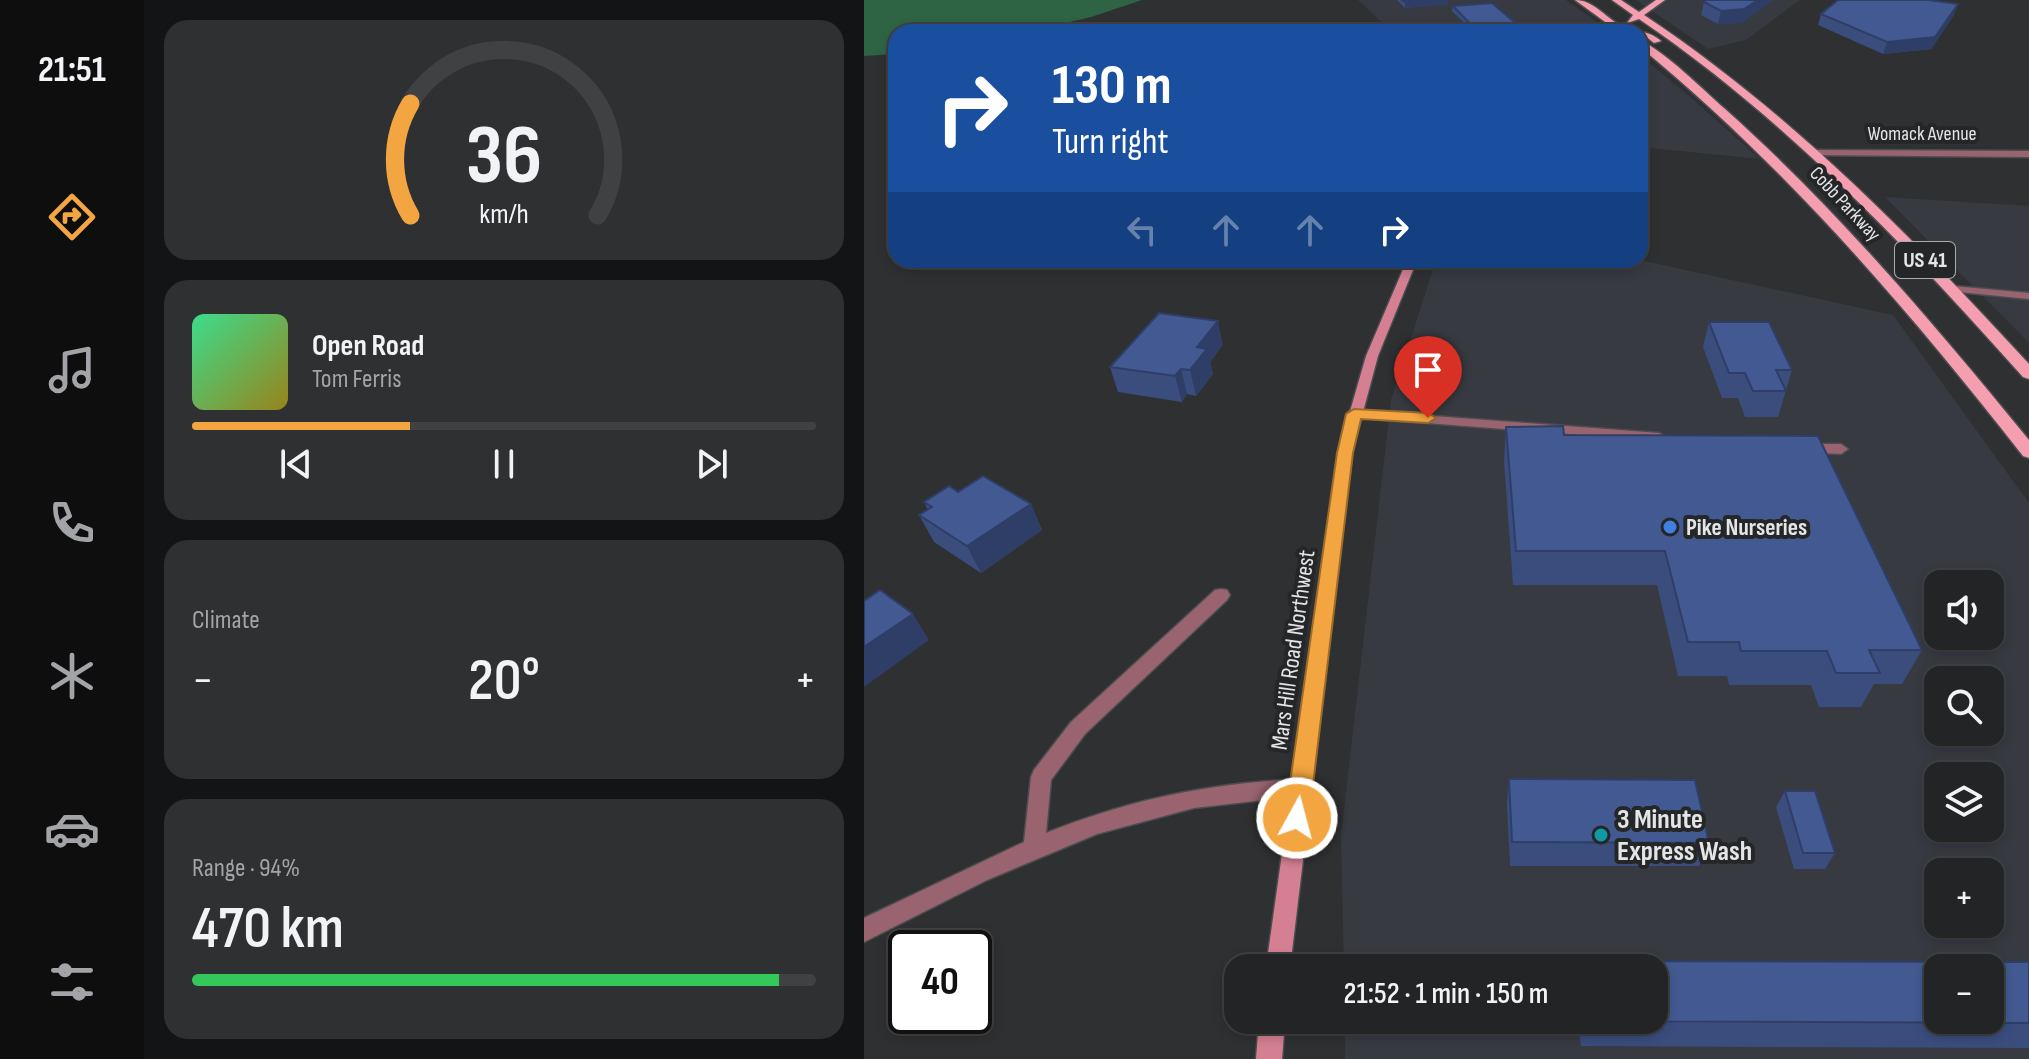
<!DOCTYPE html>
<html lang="en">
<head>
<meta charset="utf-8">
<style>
	body { margin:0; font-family:"Sofia Sans Condensed",sans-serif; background:#2f3032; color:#f1f3f6; height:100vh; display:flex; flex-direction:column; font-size:30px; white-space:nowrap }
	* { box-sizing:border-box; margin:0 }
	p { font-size:26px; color:#a3a4a7 }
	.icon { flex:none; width:44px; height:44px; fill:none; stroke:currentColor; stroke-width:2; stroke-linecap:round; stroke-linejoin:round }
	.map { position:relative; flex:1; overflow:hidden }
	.side { display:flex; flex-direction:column; gap:20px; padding:20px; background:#131415; width:720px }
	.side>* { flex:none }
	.top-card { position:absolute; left:24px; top:24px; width:760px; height:244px; border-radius:24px; box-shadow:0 4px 12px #0003,0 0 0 2px #404143; background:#1a4fa0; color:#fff; overflow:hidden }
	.tools { position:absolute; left:1060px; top:570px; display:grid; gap:16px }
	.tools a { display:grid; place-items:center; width:80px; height:80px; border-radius:16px; background:#232426; box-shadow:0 4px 12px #0003,0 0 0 2px #404143; font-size:40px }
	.speed { position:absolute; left:24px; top:930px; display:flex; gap:16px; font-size:40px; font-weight:700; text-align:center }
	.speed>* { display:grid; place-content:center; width:104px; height:104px; border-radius:50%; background:#232426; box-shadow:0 4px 12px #0003,0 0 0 2px #404143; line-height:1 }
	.speed .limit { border:4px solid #111; border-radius:12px; background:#fff; color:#111 }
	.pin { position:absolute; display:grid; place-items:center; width:68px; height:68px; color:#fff; margin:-82px -34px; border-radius:50% 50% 50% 0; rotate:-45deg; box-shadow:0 0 8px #0007 }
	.pin .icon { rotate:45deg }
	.me { position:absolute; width:88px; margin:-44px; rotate:7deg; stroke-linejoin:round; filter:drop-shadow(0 0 6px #0008) }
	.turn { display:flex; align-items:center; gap:28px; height:168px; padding:0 32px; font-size:36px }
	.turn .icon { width:104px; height:104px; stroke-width:2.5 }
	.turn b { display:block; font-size:56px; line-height:68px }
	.lanes { display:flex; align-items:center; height:76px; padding:0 32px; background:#0003; justify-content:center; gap:40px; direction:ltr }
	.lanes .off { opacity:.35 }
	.big { font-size:60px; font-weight:600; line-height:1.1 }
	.side .widget { flex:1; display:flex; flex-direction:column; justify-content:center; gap:12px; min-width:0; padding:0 28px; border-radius:24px; background:#2f3032 }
	.side .dial { align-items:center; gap:0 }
	.dial svg { height:208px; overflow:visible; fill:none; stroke:#404143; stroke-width:7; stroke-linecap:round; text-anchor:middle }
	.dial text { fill:#f1f3f6; stroke:none }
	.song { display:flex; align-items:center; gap:24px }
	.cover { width:96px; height:96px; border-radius:12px; background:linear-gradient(135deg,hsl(150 70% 55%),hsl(50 70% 35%)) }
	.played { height:8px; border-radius:4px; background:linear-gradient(90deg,#f2a540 35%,#404143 35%) }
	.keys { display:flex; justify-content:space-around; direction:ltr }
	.heat { display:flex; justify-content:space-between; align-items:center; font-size:44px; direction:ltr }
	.charge { height:12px; border-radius:6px; background:linear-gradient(90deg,#34c759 94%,#404143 0) }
	.trip { position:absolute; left:360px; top:954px; width:444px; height:80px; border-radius:24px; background:#232426; box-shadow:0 4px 12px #0003,0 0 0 2px #404143; font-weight:600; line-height:80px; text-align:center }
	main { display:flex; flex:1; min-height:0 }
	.tab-bar { display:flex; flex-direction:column; width:144px; justify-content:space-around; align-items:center; background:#0e0e0f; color:#a3a4a7 }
	.tab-bar .icon { width:56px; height:56px }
	.tab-bar .selected { color:#f2a540 }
	.tab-bar b { font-size:36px; color:#f1f3f6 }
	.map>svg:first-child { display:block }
</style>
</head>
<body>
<main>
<nav class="tab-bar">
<b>21:51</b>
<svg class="icon selected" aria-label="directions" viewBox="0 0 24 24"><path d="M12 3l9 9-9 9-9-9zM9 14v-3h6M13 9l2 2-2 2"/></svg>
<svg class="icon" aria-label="music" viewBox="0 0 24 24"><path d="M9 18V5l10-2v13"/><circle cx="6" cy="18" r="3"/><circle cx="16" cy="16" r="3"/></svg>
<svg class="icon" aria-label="phone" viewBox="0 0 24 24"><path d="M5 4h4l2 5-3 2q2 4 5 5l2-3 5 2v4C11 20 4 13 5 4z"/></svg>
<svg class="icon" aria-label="climate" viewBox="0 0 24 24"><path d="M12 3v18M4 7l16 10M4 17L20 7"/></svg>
<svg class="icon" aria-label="car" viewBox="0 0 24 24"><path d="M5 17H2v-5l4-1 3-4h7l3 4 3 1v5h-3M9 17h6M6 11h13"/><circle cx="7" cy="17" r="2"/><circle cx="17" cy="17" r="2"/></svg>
<svg class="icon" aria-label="filters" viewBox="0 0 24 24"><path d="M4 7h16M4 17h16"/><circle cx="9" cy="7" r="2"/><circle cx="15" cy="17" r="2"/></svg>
</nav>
<section class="side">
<div class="widget dial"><svg viewBox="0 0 100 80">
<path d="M14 69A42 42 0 1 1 86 69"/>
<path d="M14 69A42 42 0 0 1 14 26" stroke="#f2a540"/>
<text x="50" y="56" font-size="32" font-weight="700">36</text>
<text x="50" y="72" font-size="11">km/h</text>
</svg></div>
<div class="widget">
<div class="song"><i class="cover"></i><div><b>Open Road</b><p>Tom Ferris</p></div></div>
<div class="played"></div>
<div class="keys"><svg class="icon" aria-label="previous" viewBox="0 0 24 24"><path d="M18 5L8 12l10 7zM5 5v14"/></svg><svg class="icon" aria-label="pause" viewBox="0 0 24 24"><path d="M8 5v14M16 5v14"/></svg><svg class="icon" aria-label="next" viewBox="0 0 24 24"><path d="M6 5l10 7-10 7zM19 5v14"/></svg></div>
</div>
<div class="widget"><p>Climate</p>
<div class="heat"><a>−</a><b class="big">20°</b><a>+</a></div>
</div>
<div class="widget"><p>Range · 94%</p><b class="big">470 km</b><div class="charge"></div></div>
</section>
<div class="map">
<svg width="1165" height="1059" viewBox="0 0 1165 1059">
	<rect width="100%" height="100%" fill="#2f3032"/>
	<path fill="#373a41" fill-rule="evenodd" d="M494 0H702L747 32H528Z
		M772 0H936L882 40 844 49Z
		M776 55 824 95 896 159 776 147Z
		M1021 197 1165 206V343Z
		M572 260H776L1029 315 1165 503V1059H481V1020H790V968H480L477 836 527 400ZM1074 584H1126V636H1074ZM1074 680H1126V732H1074ZM1074 776H1126V828H1074ZM1074 872H1126V924H1074ZM1074 968H1126V1020H1074Z"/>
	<path fill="#2e6443" d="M0 0H278L227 17 163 32H32V54L0 56Z"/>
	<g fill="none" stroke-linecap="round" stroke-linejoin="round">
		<g stroke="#4c4d4f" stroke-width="3">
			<path id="street" d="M950 150 1165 151V157L947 155V151Z
				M1089 286 1165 293V299L1085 291V287Z
				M490 410 795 433 802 437 795 441 485 417 483 414 485 411Z
				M942 444H977L984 449 977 454 937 452 935 449Z
				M357 589 363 590 366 595 363 600 221 734 187 780 182 833C267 799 346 783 437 779L444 781 447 788 444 795 330 808 233 834 123 880 0 942V918L160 842 167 777 170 770 207 722 351 590Z"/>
		</g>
		<g stroke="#4c4d4f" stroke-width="3">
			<path id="secondary" d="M543 260H553L514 356 488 453 426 968H402L474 453 502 356Z
				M395 1020H421L418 1059H392Z"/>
		</g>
		<g stroke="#4c4d4f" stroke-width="3">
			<path id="primary" d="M711 0C729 0 741 17 756 25 770 32 785 30 797 41L790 43 776 32H755Z
				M748 0H757L775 12 792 0H801L780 15C926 112 1047 236 1165 364V379L1159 377C1042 246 921 118 775 19L763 23 769 15Z
				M776 40C804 54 837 88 861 109 973 209 1070 324 1165 440V458L1159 456C1043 308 922 167 776 47Z"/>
		</g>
		<use href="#street" fill="#99646f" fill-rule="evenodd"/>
		<use href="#secondary" fill="#d48092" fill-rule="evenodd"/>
		<use href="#primary" fill="#f59eaf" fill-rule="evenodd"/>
	</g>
	<path fill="#3a4d7d" d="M533 0H584V4L541 8Z
		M842 0H909L877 23 854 24 837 15 840 2Z
		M589 6 662 32H609L588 11Z
		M957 14 1090 15 1067 49 1019 54 954 25Z
		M845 322 928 370 914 417H881L874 398H858L839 347Z
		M359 345 346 362 349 374 332 396 323 394 318 402 254 392 246 367Z
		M642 427 700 435 1058 650 1038 684H1010L997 707H955L947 685H865L863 676H814L793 585H649L640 460Z
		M94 492 167 504 178 530 117 573 70 542 55 515 64 510 60 502Z
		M645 779 845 843 835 866H646L643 804Z
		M921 791 971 853 961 869H930L912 807Z
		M718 961 1165 962V1048L717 1046 714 1020H790V968H716Z"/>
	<path fill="#2f3e66" d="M570 0H584V4L541 8V2Z
		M894 0H909L877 23 854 24 857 11Z
		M1094 4 1090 15 1067 49 1019 54 1023 42Z
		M354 321 359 345 346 362 349 374 332 396 326 370 333 347Z
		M317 369 323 394 318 402 311 376Z
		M167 504 178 530 117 573 103 546Z
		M49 614 65 640 0 687V647Z"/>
	<path fill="#435991" stroke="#2f3e66" stroke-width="2" fill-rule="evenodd" d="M538 0H570L541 2Z
		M842 0H894L880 9 857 11 840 2Z
		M974 0H1064L1094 4 1071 37 1023 42 957 14Z
		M628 3 662 32H614L589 6Z
		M295 313 354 321 333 347 343 349 326 370 317 369 311 376 246 367Z
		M845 322H905L928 370H912L922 391H889L881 373H865Z
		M699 426 700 435 954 436 1058 650H1005L1016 673H972L963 651H877L875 642H824L801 551H652L642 427Z
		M119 476 167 504 103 546 55 515 68 507 60 502 85 486 94 492Z
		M16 590 49 614 0 647V601Z
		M645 779 831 780 845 843 648 842Z
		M921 791H951L971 853H939Z
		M718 961 1165 962V1023L725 1021V1020H790V968H719ZM1074 968H1126V1020H1074Z"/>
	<path fill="#f2a540" stroke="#9d6b2a" stroke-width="2" d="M490 409 564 413 572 418 564 423 497 419 489 453 445 818 442 826 433 829 424 826 421 818 473 453 482 414Z"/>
	<circle fill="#3f7fe0" stroke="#252628" stroke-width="3" cx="806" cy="527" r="8"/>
	<circle fill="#0f9aa8" stroke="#252628" stroke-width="3" cx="737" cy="835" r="8"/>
	<g text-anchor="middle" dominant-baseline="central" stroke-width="8" stroke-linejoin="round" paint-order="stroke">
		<g font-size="20" fill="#e4e5e7" stroke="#252628">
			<text x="1058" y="134">Womack Avenue</text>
			<text transform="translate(981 204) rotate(47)">Cobb Parkway</text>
		</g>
		<rect fill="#252628" stroke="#abacae" stroke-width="2" x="1031" y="242" width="60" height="36" rx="6"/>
		<g font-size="22" font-weight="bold" fill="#e4e5e7">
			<text x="1061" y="260">US 41</text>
		</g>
		<g font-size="24" font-weight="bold" fill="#e4e5e7" stroke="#252628" text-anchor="start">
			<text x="822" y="527">Pike Nurseries</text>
		</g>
		<g font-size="24" fill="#e4e5e7" stroke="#252628">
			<text transform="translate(429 650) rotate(-82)">Mars Hill Road Northwest</text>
		</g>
		<g font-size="28" font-weight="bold" fill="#e4e5e7" stroke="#252628" text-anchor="start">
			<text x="753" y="819">3 Minute<tspan x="753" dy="32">Express Wash</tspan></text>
		</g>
	</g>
</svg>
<div class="tools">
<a><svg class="icon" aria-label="sound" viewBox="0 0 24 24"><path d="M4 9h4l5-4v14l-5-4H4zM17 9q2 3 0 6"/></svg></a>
<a><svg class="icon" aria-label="search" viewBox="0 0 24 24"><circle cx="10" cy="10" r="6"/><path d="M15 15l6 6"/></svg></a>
<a><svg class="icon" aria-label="layers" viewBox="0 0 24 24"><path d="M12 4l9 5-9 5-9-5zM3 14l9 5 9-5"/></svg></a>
<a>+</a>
<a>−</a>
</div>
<div class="speed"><div class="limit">40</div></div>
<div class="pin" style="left:564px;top:418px;background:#d93025"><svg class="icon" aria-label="arrive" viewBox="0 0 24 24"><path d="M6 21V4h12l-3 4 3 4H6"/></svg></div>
<svg class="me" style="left:433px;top:818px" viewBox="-20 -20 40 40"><circle r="17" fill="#f2a540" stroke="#fff" stroke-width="3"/><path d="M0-11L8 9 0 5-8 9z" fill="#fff"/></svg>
<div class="trip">21:52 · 1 min · 150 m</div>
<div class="top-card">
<div class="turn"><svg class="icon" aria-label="right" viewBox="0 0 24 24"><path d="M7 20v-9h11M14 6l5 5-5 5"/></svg><div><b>130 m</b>Turn right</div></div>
<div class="lanes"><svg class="icon off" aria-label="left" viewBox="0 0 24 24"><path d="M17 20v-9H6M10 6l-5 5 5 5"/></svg><svg class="icon off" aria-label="ahead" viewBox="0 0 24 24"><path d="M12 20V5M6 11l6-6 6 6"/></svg><svg class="icon off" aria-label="ahead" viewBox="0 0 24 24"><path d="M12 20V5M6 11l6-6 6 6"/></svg><svg class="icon" aria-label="right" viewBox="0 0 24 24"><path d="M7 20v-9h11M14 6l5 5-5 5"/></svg></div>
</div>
</div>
</main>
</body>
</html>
